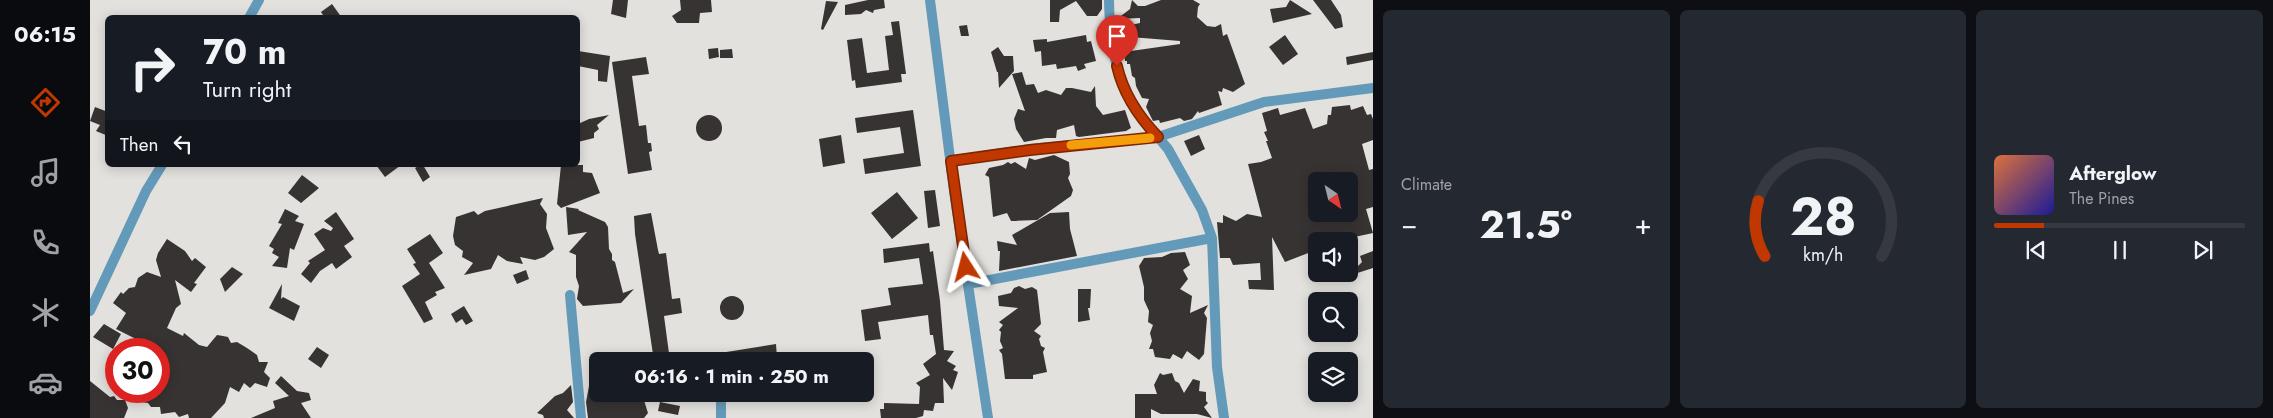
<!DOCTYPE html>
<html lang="en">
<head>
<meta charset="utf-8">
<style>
	body { margin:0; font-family:Jost,sans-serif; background:#242831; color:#f1f3f6; height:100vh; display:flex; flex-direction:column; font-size:19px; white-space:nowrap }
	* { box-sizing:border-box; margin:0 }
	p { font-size:16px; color:#9ea1a6 }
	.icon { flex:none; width:28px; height:28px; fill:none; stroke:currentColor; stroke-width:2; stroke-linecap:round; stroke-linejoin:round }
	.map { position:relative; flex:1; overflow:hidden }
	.sheet { display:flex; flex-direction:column; gap:10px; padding:10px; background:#0d0f14; width:900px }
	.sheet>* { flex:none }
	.guide { position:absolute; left:15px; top:15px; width:475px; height:152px; border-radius:8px; box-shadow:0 2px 12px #0003; background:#171b24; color:#f1f3f6; overflow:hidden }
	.needle { width:32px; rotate:145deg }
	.tools { position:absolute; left:1218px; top:172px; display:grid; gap:10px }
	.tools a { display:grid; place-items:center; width:50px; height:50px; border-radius:8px; background:#171b24; box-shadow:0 2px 12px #0003; font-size:25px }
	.speed { position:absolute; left:15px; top:338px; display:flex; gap:10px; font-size:25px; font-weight:700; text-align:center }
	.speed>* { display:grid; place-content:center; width:65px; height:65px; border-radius:50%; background:#171b24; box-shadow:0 2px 12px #0003; line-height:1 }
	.speed .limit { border:8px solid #d22; background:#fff; color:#111 }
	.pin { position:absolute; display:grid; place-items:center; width:42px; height:42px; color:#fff; margin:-51px -21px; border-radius:50% 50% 50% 0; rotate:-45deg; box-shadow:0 0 5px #0007 }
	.pin .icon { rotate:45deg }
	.me { position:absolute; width:55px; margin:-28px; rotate:351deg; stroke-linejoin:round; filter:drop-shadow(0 0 4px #0008) }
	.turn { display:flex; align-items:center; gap:18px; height:105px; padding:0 15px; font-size:22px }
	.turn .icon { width:65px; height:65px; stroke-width:2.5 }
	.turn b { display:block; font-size:35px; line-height:42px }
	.then { display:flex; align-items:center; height:48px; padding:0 15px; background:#0003; gap:10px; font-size:19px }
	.big { font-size:38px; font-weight:700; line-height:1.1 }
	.sheet .tile { flex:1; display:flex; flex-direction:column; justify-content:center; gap:8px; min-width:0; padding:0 18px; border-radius:8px; background:#242831 }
	.sheet .dial { align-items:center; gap:0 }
	.dial svg { height:130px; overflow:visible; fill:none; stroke:#363941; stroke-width:7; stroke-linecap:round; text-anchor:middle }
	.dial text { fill:#f1f3f6; stroke:none }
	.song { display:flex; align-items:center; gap:15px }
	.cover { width:60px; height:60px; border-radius:8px; background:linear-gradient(135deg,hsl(20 70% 55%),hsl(240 70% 35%)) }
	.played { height:5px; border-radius:2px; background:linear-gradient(90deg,#c03800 20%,#363941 20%) }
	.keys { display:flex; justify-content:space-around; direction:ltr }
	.heat { display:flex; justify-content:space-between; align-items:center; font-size:28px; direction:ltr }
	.sheet .tiles { flex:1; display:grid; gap:10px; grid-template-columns:repeat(3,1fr) }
	.trip { position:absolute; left:499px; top:352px; width:285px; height:50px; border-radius:8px; background:#171b24; box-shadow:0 2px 12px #0003; font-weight:700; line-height:50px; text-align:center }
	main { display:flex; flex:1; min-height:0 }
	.tab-bar { display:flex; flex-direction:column; width:90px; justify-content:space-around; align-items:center; background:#090b0e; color:#9ea1a6 }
	.tab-bar .icon { width:35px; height:35px }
	.tab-bar .active { color:#c03800 }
	.tab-bar b { font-size:22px; color:#f1f3f6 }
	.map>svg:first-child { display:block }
</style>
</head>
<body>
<main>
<nav class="tab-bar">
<b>06:15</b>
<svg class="icon active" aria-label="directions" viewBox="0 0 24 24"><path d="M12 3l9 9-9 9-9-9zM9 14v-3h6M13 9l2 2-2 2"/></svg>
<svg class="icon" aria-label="music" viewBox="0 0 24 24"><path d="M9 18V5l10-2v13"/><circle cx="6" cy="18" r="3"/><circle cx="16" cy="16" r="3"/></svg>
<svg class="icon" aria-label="phone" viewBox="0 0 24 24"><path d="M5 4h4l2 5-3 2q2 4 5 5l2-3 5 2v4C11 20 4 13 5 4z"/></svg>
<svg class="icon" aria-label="climate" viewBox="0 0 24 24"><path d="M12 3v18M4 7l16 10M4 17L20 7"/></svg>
<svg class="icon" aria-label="car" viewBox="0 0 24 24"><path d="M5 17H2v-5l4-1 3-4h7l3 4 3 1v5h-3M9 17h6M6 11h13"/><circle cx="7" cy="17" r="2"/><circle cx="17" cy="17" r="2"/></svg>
</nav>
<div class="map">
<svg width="1283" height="418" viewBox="0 0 1283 418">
	<rect width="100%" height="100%" fill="#e2e1dd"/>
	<path fill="#373332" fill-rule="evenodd" d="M523 0H538L536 18 521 14Z
		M590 0H621L622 12 610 13 609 23H587L582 16 591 10Z
		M778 0H794L795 8 784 10 783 13 776 10 771 14 755 15V5Z
		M960 0H1012V9L1007 16H997L986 1 970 10 969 22H960Z
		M1042 0 1048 6H1055L1071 0H1103L1110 4 1108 7 1107 17 1117 26 1125 27 1131 24 1133 36 1137 34 1155 84 1143 92 1133 88 1132 92 1128 91 1132 105 1109 113 1108 111 1102 119 1094 121 1090 118 1070 123 1069 120 1063 121 1056 107 1059 99 1052 98 1046 86 1045 78 1042 76 1040 64H1037V61H1035L1034 52 1090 44V41L1028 36 1027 28 1050 23V18L1027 19 1040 9Z
		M1200 0 1222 14 1183 23 1180 9 1196 7Z
		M1223 0H1241L1251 15 1253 27 1245 29Z
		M736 1 748 2 733 30 731 29Z
		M242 4 252 18H235L231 12Z
		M809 21 816 74H811L812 82 766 88 765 80 762 81 757 40 772 38 777 73 799 70 795 36 803 35 801 22Z
		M877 25 879 36H871L869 26Z
		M996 35 997 42 1001 41 1006 61 994 64 996 68 988 71 986 66 967 69 966 64 952 66 951 51 945 52 943 40 957 39V42Z
		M1195 35 1208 54 1193 65 1179 47Z
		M908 47 914 56H923L924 71 909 88 908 72H907L901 52Z
		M628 48 629 57 619 59 618 49Z
		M642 49 643 58H630V50Z
		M488 51 520 56 517 82 508 81V70L488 66Z
		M1283 52V60L1257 65 1256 57Z
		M556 57 559 74 542 76 549 126 556 125 558 143H561L562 151 559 152 562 170 538 174 522 62Z
		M932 72 936 85 944 84 948 93 956 90 971 95 976 88H982L1001 92 1005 86 1006 106 1013 115 1035 110 1041 128 1036 131 989 137 986 136 984 125 967 130 966 138H956L934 142 926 129 924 119 928 109 935 111 922 74Z
		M1260 105 1261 110 1273 106 1277 115 1281 114 1283 119V140L1272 144 1279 170 1283 169V207L1276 209 1283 233 1246 241H1226V250L1195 262 1182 237 1184 290 1159 289 1158 280H1171L1170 263 1143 265 1140 258H1130L1127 222 1133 223V215L1146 221 1157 214 1172 217 1158 164 1171 162 1182 158 1176 141H1178L1174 132 1177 131 1172 113 1188 108 1190 115 1215 108 1223 129 1237 124 1238 115H1241L1242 107ZM1226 181H1259V214H1226Z
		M5 107 18 112V136L6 131 10 125 0 121Z
		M823 110 831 166 775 174 773 159 814 153 810 127 767 133 765 118Z
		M606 128a13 13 0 1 1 26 0a13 13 0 1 1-26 0Z
		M519 115 507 125 509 129 504 133V138L488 142V124L499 119Z
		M751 135 755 163 733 167 729 139Z
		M1109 135 1115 149 1101 156 1094 141Z
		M964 155 979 162 980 174 978 178 983 190 981 196 947 220 921 221 917 213 903 217 899 177 895 175 899 168 913 165 918 162 921 164 925 162 936 169 939 158 945 160Z
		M286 165H311L295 177Z
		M330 165H333L340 177 333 182 325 168Z
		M471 165H493V172L502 173 510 193 471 208 467 204Z
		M212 175 229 188 211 203 198 193Z
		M845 190 850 226 838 228 834 191Z
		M807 192 828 218 802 239 781 213Z
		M453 198 450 204 457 214 456 228 464 249 454 257 445 260 430 257 433 264 417 261 408 255 401 269 374 275 383 263 372 257 373 251 365 245 363 236 366 217 384 211 388 215 395 211Z
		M476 207 489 209 488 210 515 222 518 227 519 249 522 254V260L525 262 533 293 544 289 531 303 493 306 487 299 489 286 486 277V255L479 252 497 232 478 235Z
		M195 209 209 216 205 221 214 224 204 250 200 248 197 268 182 266 189 257 182 253 184 249 179 246 192 224 188 223Z
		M246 212 264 239 254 246 262 257 246 269 242 263 230 271 221 283 211 274 220 263 218 261 235 250 224 234 233 228 241 231 243 228 234 221Z
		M979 212 980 229 987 256 909 271 910 251H908L907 241 927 245 922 235 960 213Z
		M561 213 568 250 569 254 576 253 582 299 590 298 592 313 574 316 580 361H564L545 234 544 216Z
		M340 234 353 253 339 263 355 288 345 292 347 295 335 302 343 319 334 323 312 286 330 274 323 264 326 263 317 249Z
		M77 239 95 251 102 261 105 258 116 267 104 283 107 284 101 292 85 280 91 304 86 308 77 328 93 336 94 333 109 345 117 347 127 335 133 336 138 337 141 343 147 342 157 348 167 355 169 362H178L174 372 180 378 177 387 165 383 160 388 154 383 149 392 140 387 135 403 121 418H99L98 414 89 417 85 412 71 414 70 407H61L58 403 51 402 61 391H69V349H55L44 338 26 329 36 313 23 303 31 292 33 294 39 288 45 287 48 278 57 272 71 277 66 260 68 253Z
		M839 243 840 252 843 251 850 301 854 350 864 351 857 361 866 366 863 370 868 372 862 390 853 378 854 403H845L843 411 834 410 833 416 826 418H791L790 409H794V403L829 404 830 387 826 383 840 375 833 364 846 354 843 335H840L838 315 788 322 791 339 775 341 771 310 801 305 798 288 833 284 829 258 794 263 793 249Z
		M1283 251V268L1258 276 1272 262 1270 256Z
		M1095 252 1100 265 1093 270 1098 279 1090 289 1102 296 1100 313 1118 305 1114 313 1117 318 1114 354 1109 360 1097 351 1092 359 1083 354 1080 359 1065 357 1063 349H1059L1062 341 1060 333 1063 325 1058 322 1059 311 1054 300V287L1049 266 1054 258 1072 257 1081 253Z
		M142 267 153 274 135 292 130 279Z
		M436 270 439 279 427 284 423 275Z
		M192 284 191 299 193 297 210 306 204 321 179 308Z
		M929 286 935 289 942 287 947 290 948 298 951 324 944 331 951 336 949 339 951 346 955 348 953 352 957 372 943 375V379H915L912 354 909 350 913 348 910 341 911 332 909 330 913 325 909 322 928 308 909 306 908 296 921 293 924 288Z
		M988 289H1001L1000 308H998L1000 320 988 322Z
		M630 308a12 12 0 1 1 24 0a12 12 0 1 1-24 0Z
		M374 306 383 321 376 325 372 319 366 323 361 314Z
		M14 324 31 334 23 349 3 337Z
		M686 344 687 358 664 361H611V356Z
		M227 347 239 355 231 368 218 359Z
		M503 365 508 366V394L533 398V394H552L558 413 554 418H498L496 402Z
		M1070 373 1073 375 1082 373 1085 381 1089 383 1094 393 1103 379 1110 381 1109 391 1116 392V401L1118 403 1114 407 1122 418 1107 414H1071L1061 409V418H1045V394H1067L1064 385Z
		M191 376 207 391 219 393 221 400 211 403 221 418H161L185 408 183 401 199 396 185 383Z
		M0 381 20 397 24 396 27 400H35L38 408 34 418H0Z
		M481 385 483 402 477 410 484 418H454L453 415 447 413 465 396 473 393Z
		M570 402 590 406 588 415 568 411Z"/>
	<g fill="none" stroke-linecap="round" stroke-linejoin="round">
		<path stroke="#649ab9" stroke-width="10" d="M840 0 865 198 898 418
			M1019 0C1020 57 1029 95 1068 137L1174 102 1283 88
			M159 18 169 0
			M861 161 940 149 1068 137 1078 149 1112 210 1122 238 1127 367 1134 418
			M878 284 1122 238
			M480 295 491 418
			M0 311 56 191 72 165
			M631 418V394"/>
	</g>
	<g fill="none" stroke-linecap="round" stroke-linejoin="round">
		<g stroke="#7d2400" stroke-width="12">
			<path id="route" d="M876 267 861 161 940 150 1068 137C1049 117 1033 93 1027 66"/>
		</g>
		<use href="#route" stroke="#c03800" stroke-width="9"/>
		<path stroke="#f59e0b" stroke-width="9" d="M981 145 1060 138"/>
	</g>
</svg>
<div class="tools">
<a><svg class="needle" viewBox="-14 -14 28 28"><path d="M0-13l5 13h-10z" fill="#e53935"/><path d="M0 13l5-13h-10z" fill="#9ea1a6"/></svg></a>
<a><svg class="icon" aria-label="sound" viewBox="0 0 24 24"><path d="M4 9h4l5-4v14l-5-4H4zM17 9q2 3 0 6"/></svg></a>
<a><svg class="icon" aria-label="search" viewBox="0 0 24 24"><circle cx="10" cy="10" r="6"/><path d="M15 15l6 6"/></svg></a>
<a><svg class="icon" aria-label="layers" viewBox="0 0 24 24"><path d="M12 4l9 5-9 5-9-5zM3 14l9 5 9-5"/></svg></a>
</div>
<div class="speed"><div class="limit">30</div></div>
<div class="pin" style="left:1027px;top:66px;background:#d93025"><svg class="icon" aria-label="arrive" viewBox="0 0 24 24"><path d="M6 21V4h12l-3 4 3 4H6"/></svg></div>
<svg class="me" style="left:876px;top:267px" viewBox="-20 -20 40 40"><path d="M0-17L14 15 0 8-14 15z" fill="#c03800" stroke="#fff" stroke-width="4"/></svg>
<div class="trip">06:16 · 1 min · 250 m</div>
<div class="guide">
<div class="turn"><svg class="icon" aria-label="right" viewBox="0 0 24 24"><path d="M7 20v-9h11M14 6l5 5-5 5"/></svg><div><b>70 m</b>Turn right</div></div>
<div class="then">Then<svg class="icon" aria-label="left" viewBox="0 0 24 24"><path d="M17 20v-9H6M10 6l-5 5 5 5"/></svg></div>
</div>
</div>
<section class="sheet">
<div class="tiles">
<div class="tile"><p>Climate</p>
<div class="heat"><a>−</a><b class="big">21.5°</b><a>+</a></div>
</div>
<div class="tile dial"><svg viewBox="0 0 100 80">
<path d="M14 69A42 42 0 1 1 86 69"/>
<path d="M14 69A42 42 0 0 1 10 35" stroke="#c03800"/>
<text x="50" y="56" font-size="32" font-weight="700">28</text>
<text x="50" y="72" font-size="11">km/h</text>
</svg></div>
<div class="tile">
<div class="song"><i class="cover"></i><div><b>Afterglow</b><p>The Pines</p></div></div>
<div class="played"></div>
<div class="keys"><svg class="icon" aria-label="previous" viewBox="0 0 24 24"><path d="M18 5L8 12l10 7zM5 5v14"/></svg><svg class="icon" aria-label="pause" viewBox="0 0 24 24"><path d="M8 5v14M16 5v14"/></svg><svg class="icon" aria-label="next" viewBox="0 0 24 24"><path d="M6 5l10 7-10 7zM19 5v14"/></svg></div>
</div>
</div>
</section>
</main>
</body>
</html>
